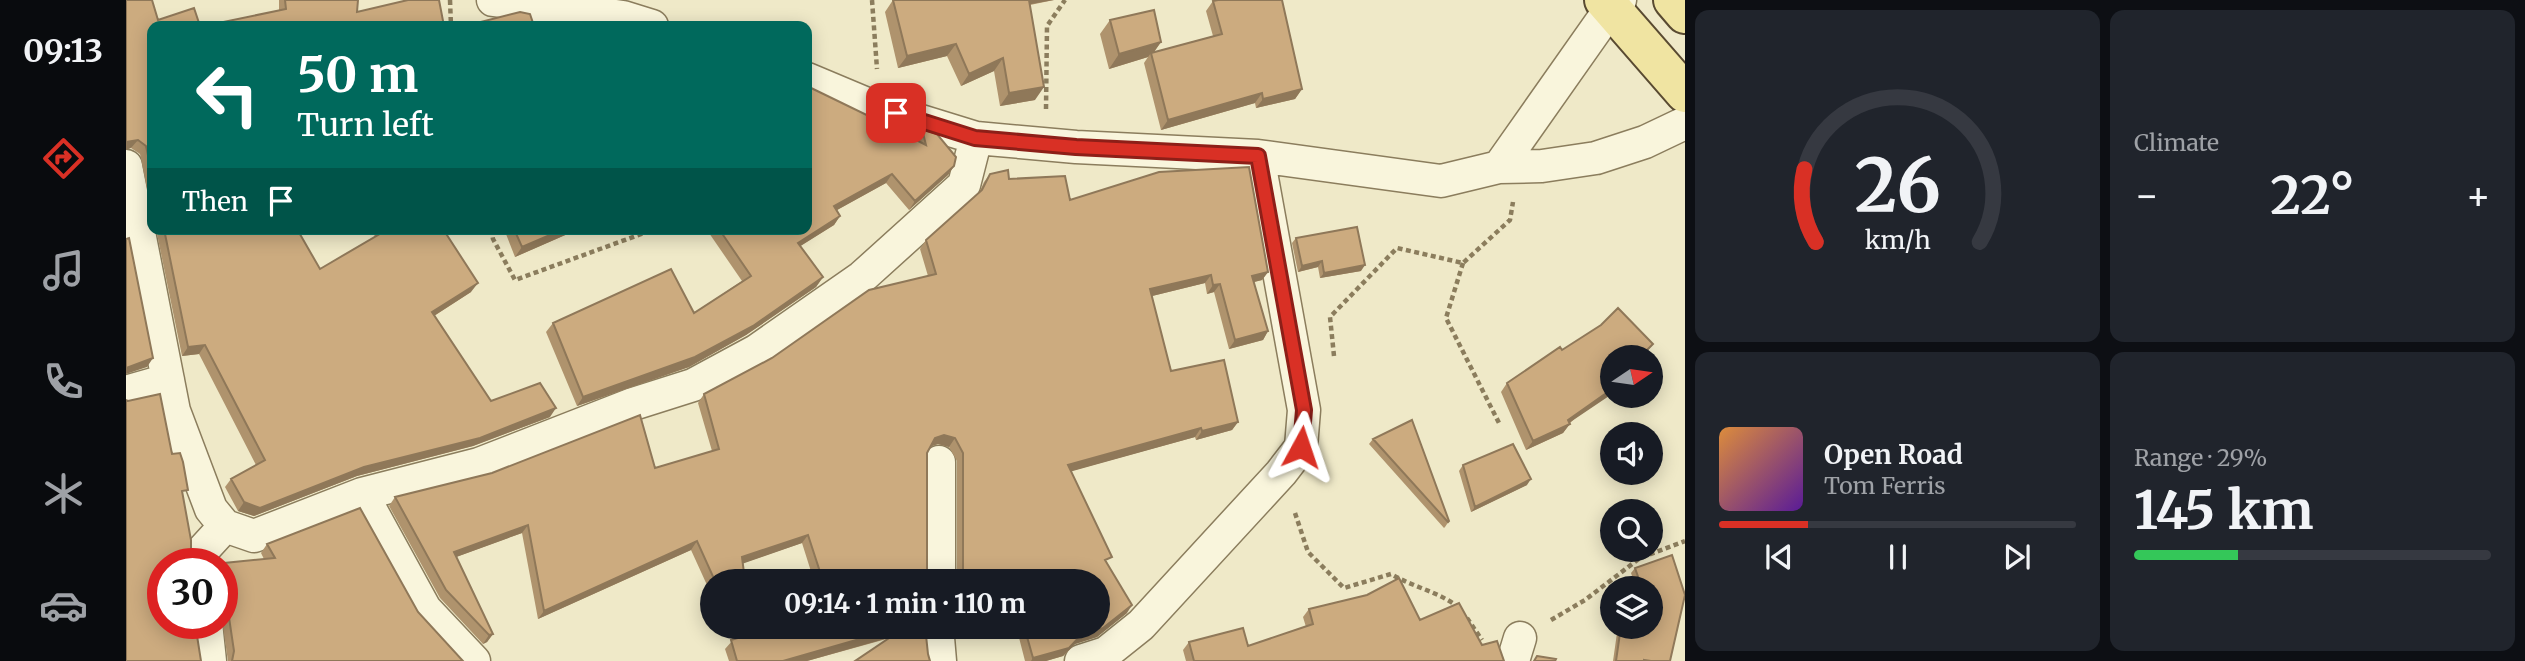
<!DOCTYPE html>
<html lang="en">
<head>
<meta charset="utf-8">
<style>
	body { margin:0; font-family:Merriweather,serif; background:#20242c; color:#f1f3f6; height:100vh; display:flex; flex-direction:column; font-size:26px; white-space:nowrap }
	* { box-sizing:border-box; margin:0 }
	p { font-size:23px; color:#9ea1a6 }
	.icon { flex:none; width:38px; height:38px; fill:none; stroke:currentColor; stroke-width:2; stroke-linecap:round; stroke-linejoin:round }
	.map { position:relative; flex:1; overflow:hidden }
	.details { display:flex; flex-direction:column; gap:10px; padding:10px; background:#0d0f14; width:840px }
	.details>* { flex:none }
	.banner { position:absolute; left:21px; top:21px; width:665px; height:214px; border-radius:14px; box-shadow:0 4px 18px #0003; background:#00695c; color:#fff; overflow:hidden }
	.needle { width:46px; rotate:77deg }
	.tools { position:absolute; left:1474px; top:345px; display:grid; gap:14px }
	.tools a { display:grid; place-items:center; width:63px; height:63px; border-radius:50%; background:#171b24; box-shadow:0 4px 18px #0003; font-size:35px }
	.speed { position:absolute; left:21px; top:548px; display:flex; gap:14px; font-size:35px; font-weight:700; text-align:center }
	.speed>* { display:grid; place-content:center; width:91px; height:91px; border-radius:50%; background:#171b24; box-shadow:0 4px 18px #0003; line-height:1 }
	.speed .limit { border:10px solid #d22; background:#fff; color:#111 }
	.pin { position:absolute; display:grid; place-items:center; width:60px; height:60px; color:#fff; margin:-30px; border-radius:14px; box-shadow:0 4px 10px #0006 }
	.me { position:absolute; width:77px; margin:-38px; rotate:5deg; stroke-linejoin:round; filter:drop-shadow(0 0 5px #0008) }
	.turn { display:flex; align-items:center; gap:24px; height:147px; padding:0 35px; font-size:32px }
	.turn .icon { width:91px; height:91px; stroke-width:2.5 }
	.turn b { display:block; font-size:49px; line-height:60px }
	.then { display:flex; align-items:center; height:66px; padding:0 35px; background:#0003; gap:14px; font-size:26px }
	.big { font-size:52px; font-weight:700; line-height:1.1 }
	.details .tile { flex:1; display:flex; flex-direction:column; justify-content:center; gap:10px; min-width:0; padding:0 24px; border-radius:14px; background:#20242c }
	.details .dial { align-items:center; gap:0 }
	.dial svg { height:182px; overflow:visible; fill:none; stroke:#363941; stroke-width:7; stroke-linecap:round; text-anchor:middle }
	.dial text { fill:#f1f3f6; stroke:none }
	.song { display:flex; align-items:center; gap:21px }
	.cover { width:84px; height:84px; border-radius:10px; background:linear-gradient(135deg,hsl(30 70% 55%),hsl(270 70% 35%)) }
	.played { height:7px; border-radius:4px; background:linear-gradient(90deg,#d93025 25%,#363941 25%) }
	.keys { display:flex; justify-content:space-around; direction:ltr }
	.heat { display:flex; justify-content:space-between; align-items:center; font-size:38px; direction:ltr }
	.charge { height:10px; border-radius:5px; background:linear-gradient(90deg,#34c759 29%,#363941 0) }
	.details .tiles { flex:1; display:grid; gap:10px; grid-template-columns:repeat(2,1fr) }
	.trip { position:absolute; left:574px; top:569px; width:410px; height:70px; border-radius:35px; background:#171b24; box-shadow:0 4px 18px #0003; font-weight:700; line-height:70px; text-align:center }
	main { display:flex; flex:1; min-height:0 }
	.dock { display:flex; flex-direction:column; width:126px; justify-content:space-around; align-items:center; background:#090b0e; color:#9ea1a6 }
	.dock .icon { width:49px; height:49px }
	.dock .current { color:#d93025 }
	.dock b { font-size:32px; color:#f1f3f6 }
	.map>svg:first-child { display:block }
</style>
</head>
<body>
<main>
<nav class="dock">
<b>09:13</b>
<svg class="icon current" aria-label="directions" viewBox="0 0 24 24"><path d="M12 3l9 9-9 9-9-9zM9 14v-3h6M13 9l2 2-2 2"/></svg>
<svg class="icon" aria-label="music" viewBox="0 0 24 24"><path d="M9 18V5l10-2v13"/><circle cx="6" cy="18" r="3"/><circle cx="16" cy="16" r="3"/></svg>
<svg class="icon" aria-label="phone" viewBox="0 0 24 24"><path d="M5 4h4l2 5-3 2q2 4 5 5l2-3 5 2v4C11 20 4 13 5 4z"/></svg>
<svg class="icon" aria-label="climate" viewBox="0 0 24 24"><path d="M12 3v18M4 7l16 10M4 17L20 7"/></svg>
<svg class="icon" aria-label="car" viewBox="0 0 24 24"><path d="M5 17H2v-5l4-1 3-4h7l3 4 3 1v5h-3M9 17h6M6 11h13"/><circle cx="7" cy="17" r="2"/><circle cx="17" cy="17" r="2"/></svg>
</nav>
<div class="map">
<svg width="1559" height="661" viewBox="0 0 1559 661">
	<rect width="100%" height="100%" fill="#efe9c8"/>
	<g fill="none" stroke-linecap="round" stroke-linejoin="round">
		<g stroke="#8b7d5d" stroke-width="35">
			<path id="minor" d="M367 0 497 17 526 26
				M681 79 743 105 850 138 950 147 1132 156 1315 181 1373 167 1416 166 1470 158 1519 142 1559 123
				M0 166 48 411 85 509 99 526 128 536 236 494 353 464 507 404 567 385 630 351 736 277 838 185 850 138
				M1373 167 1485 8 1494 0
				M0 392 42 380
				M236 494 299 609 348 661
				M76 564 77 550 99 526
				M813 581V462
				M80 623 84 661
				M811 626 814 661
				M955 661 980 653 1015 625 1155 473 1175 447 1178 410 1132 156
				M1387 661 1394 638"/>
		</g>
		<g stroke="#594a31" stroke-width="42">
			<path id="primary" d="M1478 0 1559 93
				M1547 0 1559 14"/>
		</g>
		<path stroke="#8b7d5d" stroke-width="4.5" stroke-dasharray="5 3.5" stroke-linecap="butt" d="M324 0 325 26
			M746 0 751 69
			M920 109 921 26 939 0
			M365 229 367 239 389 280 529 229
			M1337 263 1320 318 1374 425
			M1208 356 1204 317 1271 248 1337 263 1384 220 1387 202
			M1169 513 1182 552 1218 588 1265 574C1287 587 1310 591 1331 606
			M1341 618 1356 640
			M1425 620 1459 600 1514 558 1559 541"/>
		<use href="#minor" stroke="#f9f5dc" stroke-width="32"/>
		<use href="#primary" stroke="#f0e4a2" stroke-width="38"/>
	</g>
	<path fill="#af936d" d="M153 0H232L231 12 153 11Z
		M767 0H928L904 5 909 100 874 106 868 71 835 86 821 56 772 68 759 12Z
		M1087 1 1176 89 1169 99 1130 108 1129 103 1035 130 1018 63 1022 57 983 69 974 34 984 20 1035 42 1028 52 1087 36 1080 11Z
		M26 26V213L14 154 5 148Z
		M746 122 790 140 789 139 796 129 828 166 822 175 783 210 760 183 711 210 714 216 708 225 674 246 697 277 690 287 620 335 563 367 451 406 420 332 427 323 568 313 616 281 583 233 585 229H681Z
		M864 174 944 200 1142 272 1136 280 1128 282 1142 331 1137 340 1103 349 1088 292 1081 294 1079 283 1026 296 1045 371 1112 422 1106 430 1070 440 1069 437 945 471 1001 613 971 637 949 644 937 656 920 661H899L890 626H971V581H831V461L823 447 812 444 805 446 801 453V573L805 581H688L676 543 617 563 619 581H586V596L565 550 412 619 396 533 330 557 367 634 361 642 357 644 314 598 263 506 269 497 529 468 586 451 572 403 578 394 802 276 794 249 800 240 853 193 858 182Z
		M30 229H171L194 269 249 237 246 229H317L345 292 308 316 365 401 424 417 347 446 231 476 128 516 112 511 99 487 105 479 130 465 73 354 56 356Z
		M378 229H453L389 257Z
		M1170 238 1235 271 1194 278 1192 267 1172 272 1166 243Z
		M1527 344 1520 353 1444 423 1437 433 1400 450 1375 392 1381 383Z
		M1247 439 1323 521 1319 527 1318 528 1243 444Z
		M1337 465 1401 485 1345 512 1333 471Z
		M141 544 292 612 337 661H102L96 620V565L138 559 135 553Z
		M1546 555 1559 595 1544 661H1487L1492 626H1524V588H1510L1505 573 1509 568Z
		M1183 609 1294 620 1356 645 1378 661H1060L1057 650 1063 642 1122 646 1180 627 1177 617Z
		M600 626H626L627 633 764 638 681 661H603L599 649 607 640Z"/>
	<path fill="#8f7859" d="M898 0H928L894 6Z
		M1035 42 1025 56V53L1022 57 983 69 993 54Z
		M830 44 821 56 772 68 781 56Z
		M877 58 868 71 835 86 843 74Z
		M918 87 909 100 874 106 883 93Z
		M1176 89 1169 99 1130 108 1137 99Z
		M1136 93 1129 103 1035 130 1042 120Z
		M12 140 5 148 0 150V142Z
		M828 166 822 175 783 210 789 201Z
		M766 174 760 183 702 215 708 206Z
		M714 216 708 225 665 252 672 243Z
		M438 229H453L389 257 396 247Z
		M1196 261 1192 267 1172 272 1176 266Z
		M1239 265 1235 271 1194 278 1198 273Z
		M1142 272 1136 280 1120 284 1126 276Z
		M1085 275 1079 283 1018 298 1024 289Z
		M697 277 690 287 620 335 563 367 451 406 457 397Z
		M352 283 345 292 300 321 306 312Z
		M1094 284 1088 292 1081 294 1087 285Z
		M1142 331 1137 340 1103 349 1109 340Z
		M79 345 73 354 56 356 62 347Z
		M27 358 21 367 0 374V368Z
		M1486 389V394L1440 425 1444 424 1437 433 1400 450 1407 441 1442 420Z
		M430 408 424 417 347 446 231 476 128 516 112 511 118 502 238 467Z
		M1112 422 1106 430 1070 440 1076 431Z
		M1075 428 1069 437 936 474 942 465Z
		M818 435 829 438 823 447 812 444 803 447 809 438Z
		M1405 479 1401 485 1345 512 1349 507Z
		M402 525 396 533 322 560 328 552Z
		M682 535 676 543 610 566 616 557Z
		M571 541 565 550 412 619 418 611Z
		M1006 605 1001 613 971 637 949 644 937 656 920 661H905L907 658 955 635Z
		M779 626H781L776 634 681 661H657Z
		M367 634 361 642 357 644 363 635Z"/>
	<path fill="#ccab7f" stroke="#8f7859" stroke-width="2" d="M0 0H26L32 20 68 8 74 26H26V174L20 146 12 140 0 142Z
		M159 0H232L231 12 282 0H313L318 26H78L160 9Z
		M767 0H903L918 87 883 93 877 58 843 74 830 44 781 56Z
		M1092 0H1156L1176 89 1137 99 1136 93 1042 120 1025 53 1096 34 1087 1Z
		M1028 10 1035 42 993 54 984 20Z
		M394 12 404 14 408 26H339Z
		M437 23 438 26H426Z
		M681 86 749 119 743 122 767 128 800 145 796 129 811 134 830 157 828 166 789 201 766 174 708 206 714 216 672 243 697 277 627 326 569 357 457 397 427 323 545 269 568 313 625 276 593 229H681Z
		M1123 167 1142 272 1126 276 1142 331 1109 340 1094 284 1087 285 1085 275 1024 289 1045 371 1098 360 1112 422 1076 431 1075 428 942 465 986 557 979 560 1006 605 977 628 955 635 943 648 907 658 898 626H971V581H835L837 572V453L829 438 818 435 809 438 801 453V573L805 581H697L682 535 616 557 619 581H589L571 541 418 611 402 525 328 552 367 634 363 635 320 590 269 497 366 473 514 415 529 468 593 449 578 394 646 358 743 290 810 274 800 240 856 190 864 174 882 170 883 179 939 176 944 200 1033 172Z
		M1231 227 1239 265 1198 273 1196 261 1176 266 1170 238Z
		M38 229H171L194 269 257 232 256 229H317L352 283 306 312 365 401 414 383 430 408 354 438 238 467 134 508 118 502 105 479 139 460 79 345 62 347Z
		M388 229H438L396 247Z
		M3 238 27 358 0 368V239Z
		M1492 308 1527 344 1514 357H1486V389L1442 420 1444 424 1407 441 1381 383 1434 347 1436 350 1475 325Z
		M34 394 46 454 54 453 57 462 62 490 56 491 65 540V564H37V623H69L75 661H0V400L2 401Z
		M1286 420 1323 521 1322 522 1247 439Z
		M1387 444 1405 479 1349 507 1337 465Z
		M234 508 292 612 337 661H106L108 651 101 604 96 600V565L98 563 149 558 141 544Z
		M1546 555 1559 595 1544 661H1525L1518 660V661H1490L1495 626H1524V588H1516L1509 568Z
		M1273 578 1294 620 1333 603 1356 645 1371 641 1378 661H1068L1063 642 1117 628 1122 646 1187 624 1183 609 1241 595Z
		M610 626H626L627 633 650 626H779L657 661H611L605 640 615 637Z
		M781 626H799L802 654 804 661H729Z
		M1411 656 1430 659 1429 661H1408Z"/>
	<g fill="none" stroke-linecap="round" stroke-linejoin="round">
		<g stroke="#8d1f18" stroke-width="18">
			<path id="route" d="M770 113 849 138 950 147 1132 156 1178 410 1175 447"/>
		</g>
		<use href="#route" stroke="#d93025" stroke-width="12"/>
	</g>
</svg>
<div class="tools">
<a><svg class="needle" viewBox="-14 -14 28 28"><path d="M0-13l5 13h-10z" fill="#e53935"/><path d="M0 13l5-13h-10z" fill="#9ea1a6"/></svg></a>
<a><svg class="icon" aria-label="sound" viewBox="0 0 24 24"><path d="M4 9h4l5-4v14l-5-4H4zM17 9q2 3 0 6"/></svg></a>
<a><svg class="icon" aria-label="search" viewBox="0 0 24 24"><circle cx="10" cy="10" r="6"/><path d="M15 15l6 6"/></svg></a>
<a><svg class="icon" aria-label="layers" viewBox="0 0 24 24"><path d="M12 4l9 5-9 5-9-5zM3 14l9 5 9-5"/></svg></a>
</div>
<div class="speed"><div class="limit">30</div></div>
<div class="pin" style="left:770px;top:113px;background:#d93025"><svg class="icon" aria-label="arrive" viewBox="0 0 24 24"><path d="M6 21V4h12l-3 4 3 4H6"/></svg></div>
<svg class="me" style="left:1175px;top:447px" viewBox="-20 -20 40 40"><path d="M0-17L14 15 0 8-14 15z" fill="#d93025" stroke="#fff" stroke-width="4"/></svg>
<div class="trip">09:14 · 1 min · 110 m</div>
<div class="banner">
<div class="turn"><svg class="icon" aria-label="left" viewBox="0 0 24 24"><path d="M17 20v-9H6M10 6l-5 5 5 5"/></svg><div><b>50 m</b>Turn left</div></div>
<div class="then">Then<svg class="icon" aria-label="arrive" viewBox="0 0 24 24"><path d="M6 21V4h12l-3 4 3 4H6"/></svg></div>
</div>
</div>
<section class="details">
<div class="tiles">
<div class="tile dial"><svg viewBox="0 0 100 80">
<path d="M14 69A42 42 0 1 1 86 69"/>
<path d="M14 69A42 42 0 0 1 9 37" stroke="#d93025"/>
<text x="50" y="56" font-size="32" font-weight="700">26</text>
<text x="50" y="72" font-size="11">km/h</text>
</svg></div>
<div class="tile"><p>Climate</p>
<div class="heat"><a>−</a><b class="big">22°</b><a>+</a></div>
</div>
<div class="tile">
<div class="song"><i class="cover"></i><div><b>Open Road</b><p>Tom Ferris</p></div></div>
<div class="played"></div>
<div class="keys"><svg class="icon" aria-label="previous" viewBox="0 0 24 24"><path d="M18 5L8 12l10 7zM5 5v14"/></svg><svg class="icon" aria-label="pause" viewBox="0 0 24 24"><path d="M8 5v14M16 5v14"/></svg><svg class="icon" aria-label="next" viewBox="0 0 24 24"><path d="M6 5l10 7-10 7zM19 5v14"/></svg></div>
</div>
<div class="tile"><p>Range · 29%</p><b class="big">145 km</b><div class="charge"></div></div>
</div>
</section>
</main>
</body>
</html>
